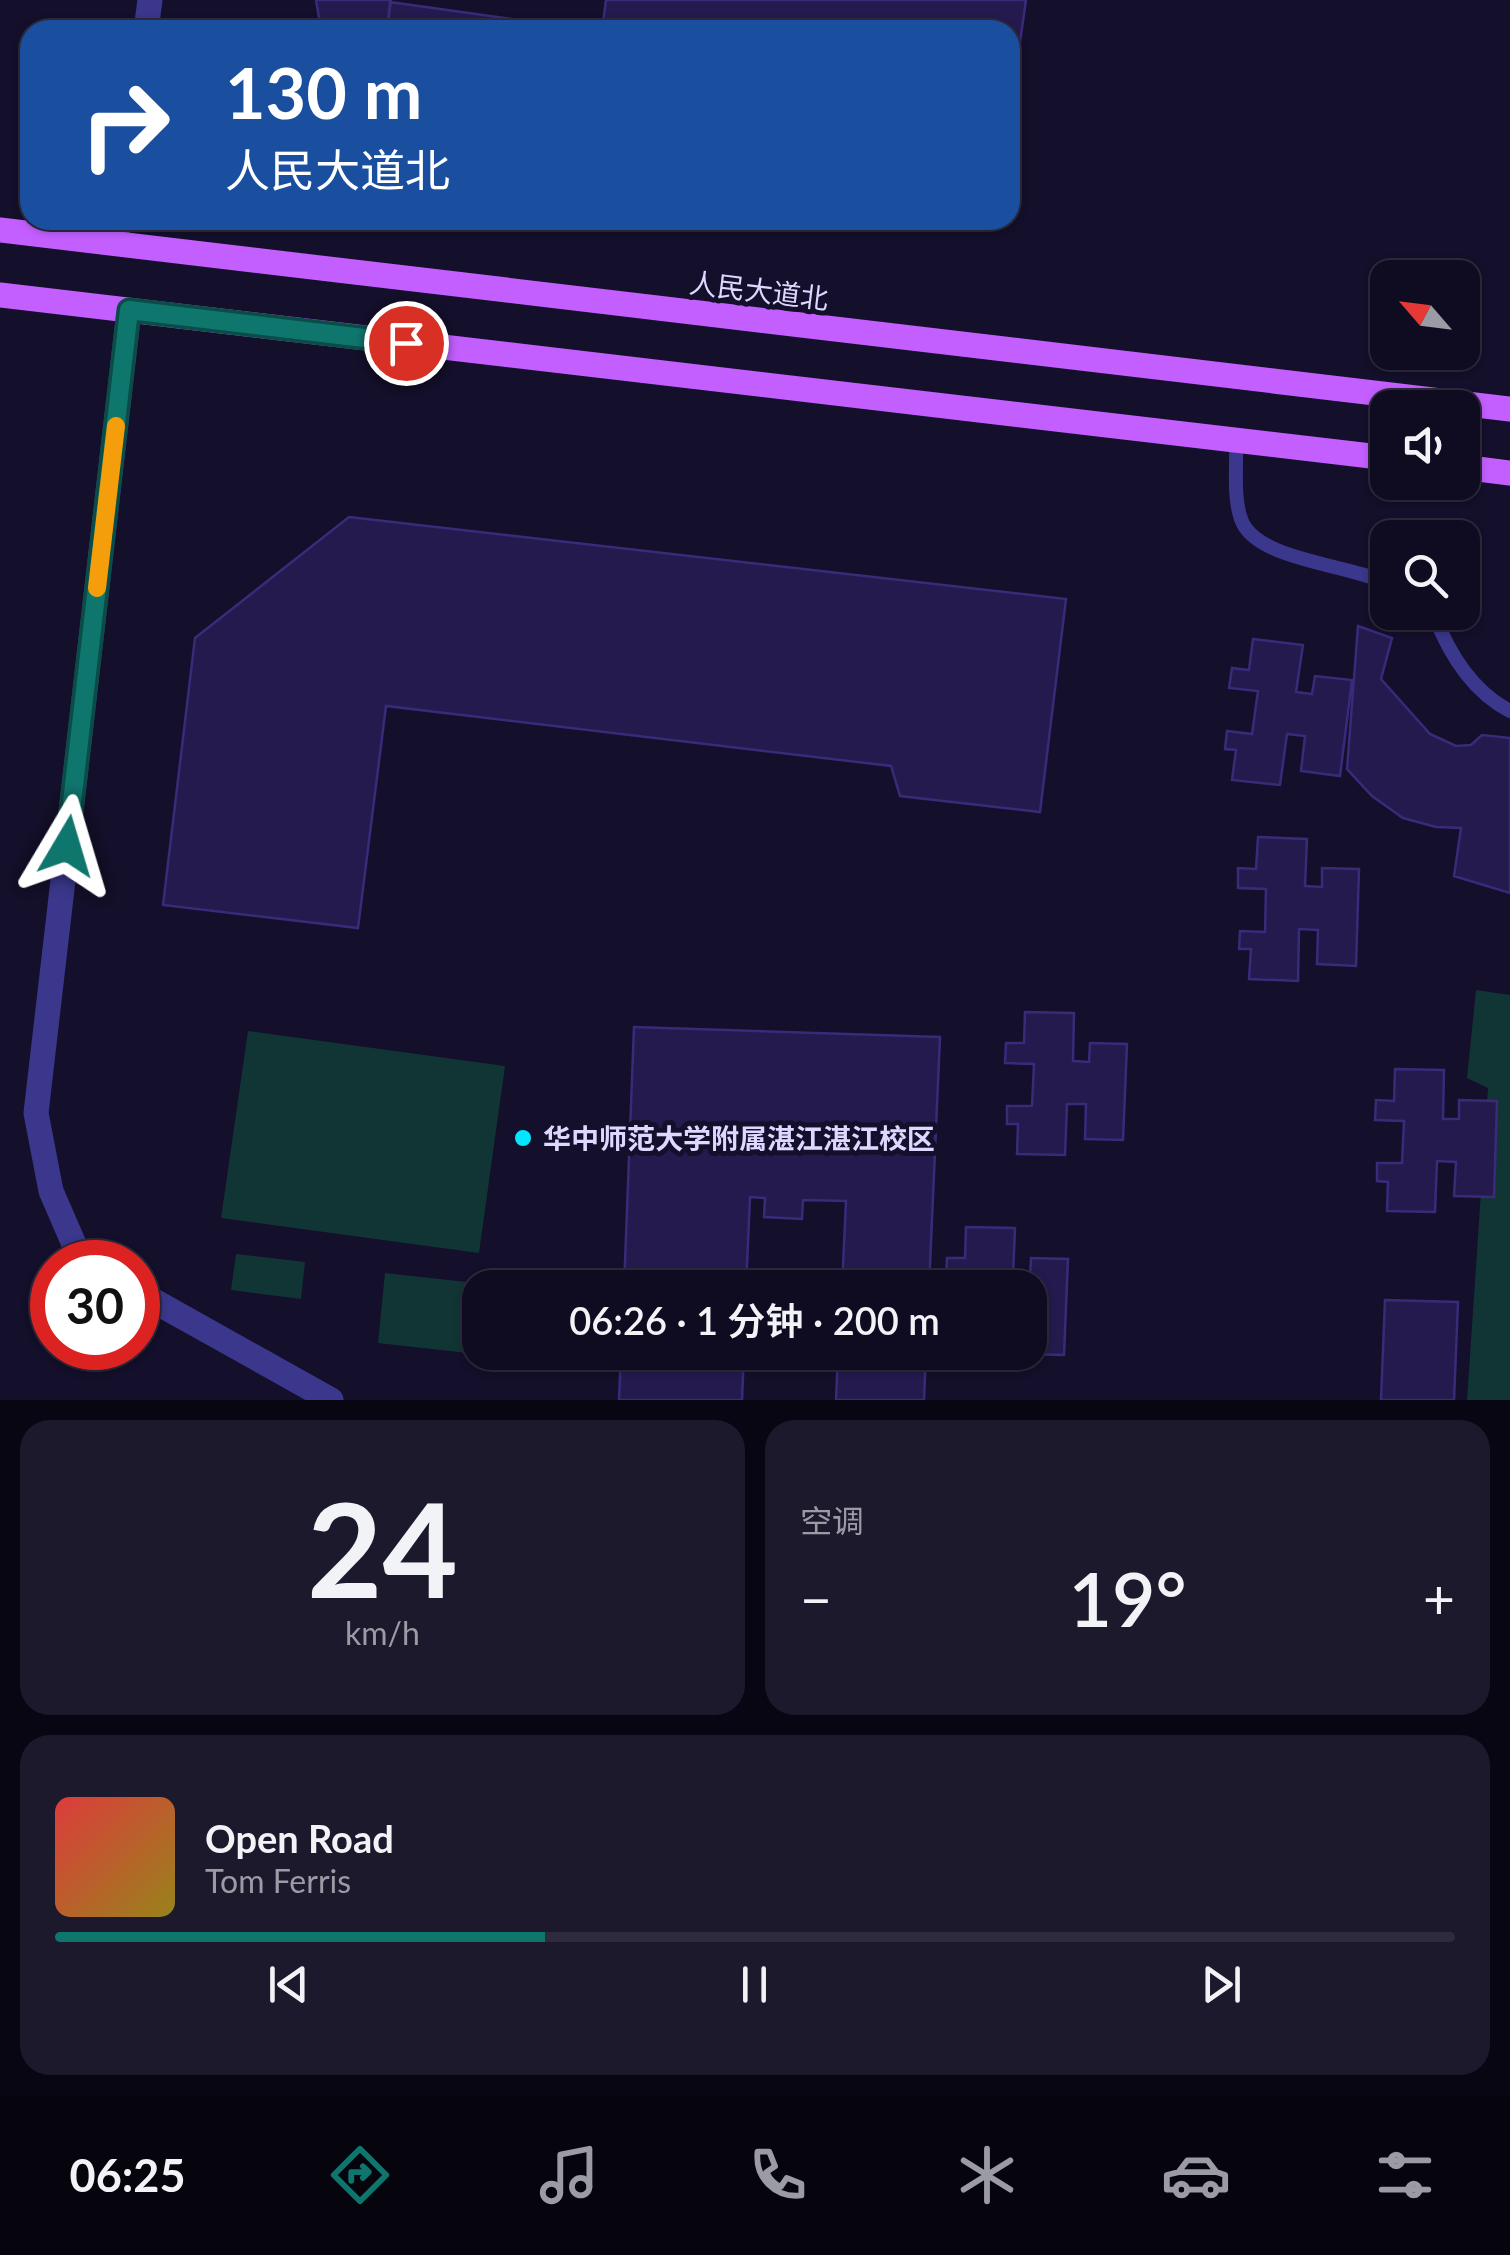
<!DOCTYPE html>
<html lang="zh">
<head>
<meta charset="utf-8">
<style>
	body { margin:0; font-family:Lato,"Noto Sans SC",sans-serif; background:#1d192d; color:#f1f3f6; height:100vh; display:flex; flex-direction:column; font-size:38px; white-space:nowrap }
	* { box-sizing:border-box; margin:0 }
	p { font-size:32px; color:#9b9ba5 }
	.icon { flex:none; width:55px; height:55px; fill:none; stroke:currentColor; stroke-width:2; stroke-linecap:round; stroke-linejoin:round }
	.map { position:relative; height:1400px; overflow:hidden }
	.details { display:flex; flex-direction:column; gap:20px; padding:20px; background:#080612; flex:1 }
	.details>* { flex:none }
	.guide { position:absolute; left:20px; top:20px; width:1000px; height:210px; border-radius:30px; box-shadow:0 2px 8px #0004,0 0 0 2px #2f2b3e; background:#1a4fa0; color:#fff; overflow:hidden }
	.needle { width:65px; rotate:298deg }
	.tools { position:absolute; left:1370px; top:260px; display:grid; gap:20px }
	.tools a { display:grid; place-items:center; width:110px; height:110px; border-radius:20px; background:#0f0b20; box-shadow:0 2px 8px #0004,0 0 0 2px #2f2b3e; font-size:50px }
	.speed { position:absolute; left:30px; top:1240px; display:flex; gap:20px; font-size:50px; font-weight:700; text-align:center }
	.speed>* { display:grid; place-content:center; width:130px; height:130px; border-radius:50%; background:#0f0b20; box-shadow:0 2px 8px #0004,0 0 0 2px #2f2b3e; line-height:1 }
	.speed .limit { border:15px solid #d22; background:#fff; color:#111 }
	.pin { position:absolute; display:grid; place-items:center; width:85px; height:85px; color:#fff; margin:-42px; border:5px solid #fff; border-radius:50%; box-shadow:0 2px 10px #0007 }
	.me { position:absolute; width:110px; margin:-55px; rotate:7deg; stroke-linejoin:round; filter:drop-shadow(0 0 8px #0008) }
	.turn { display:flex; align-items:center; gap:35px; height:210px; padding:0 40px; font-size:45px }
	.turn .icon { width:130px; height:130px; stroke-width:2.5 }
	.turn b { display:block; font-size:70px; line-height:85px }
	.big { font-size:75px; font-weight:600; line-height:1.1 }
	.details .card { flex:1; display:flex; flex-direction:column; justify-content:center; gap:15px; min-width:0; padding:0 35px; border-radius:30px; background:#1d192d }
	.details .dial { align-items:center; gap:0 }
	.dial b { font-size:130px; line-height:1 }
	.song { display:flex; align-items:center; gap:30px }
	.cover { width:120px; height:120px; border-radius:15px; background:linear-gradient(135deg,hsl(0 70% 55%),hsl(50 70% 35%)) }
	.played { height:10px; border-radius:5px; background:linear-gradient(90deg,#0f766e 35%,#2f2b3e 35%) }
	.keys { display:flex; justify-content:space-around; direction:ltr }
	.heat { display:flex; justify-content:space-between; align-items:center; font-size:55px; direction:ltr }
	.details .tiles { flex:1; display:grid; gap:20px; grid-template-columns:1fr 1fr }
	.card:last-child { grid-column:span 2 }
	.trip { position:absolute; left:462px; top:1270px; width:585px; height:100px; border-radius:30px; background:#0f0b20; box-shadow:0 2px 8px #0004,0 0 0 2px #2f2b3e; font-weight:600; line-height:100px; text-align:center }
	.dock { display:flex; height:160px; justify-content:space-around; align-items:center; background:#06040d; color:#9b9ba5 }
	.dock .icon { width:70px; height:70px }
	.dock .current { color:#0f766e }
	.dock b { font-size:45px; color:#f1f3f6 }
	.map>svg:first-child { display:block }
</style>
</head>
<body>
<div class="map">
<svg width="1510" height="1400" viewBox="0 0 1510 1400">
	<rect width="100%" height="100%" fill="#140f2a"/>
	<path fill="#113534" d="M1476 990 1510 995V1400H1467L1488 1088 1467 1078Z
		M248 1031 505 1066 479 1253 221 1218Z
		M236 1254 305 1262 301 1299 231 1290Z
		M385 1273 513 1287 480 1288V1352L513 1353 512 1358 378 1343Z"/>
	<path fill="#241a4d" stroke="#3a2a7a" stroke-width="2.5" d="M316 0H391L387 30H335L319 18Z
		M606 0H1026L1010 112V30H602Z
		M390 2 590 30H387Z
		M349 517 1066 599 1040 812 900 796 891 766 386 706 358 928 163 905 195 638Z
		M1358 626 1392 638 1381 679 1430 734 1456 746 1471 745 1482 735 1510 738V893L1454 876 1461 828 1436 827 1403 818 1372 796 1347 769Z
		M1253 639 1303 645 1296 692 1312 694 1315 676 1352 680 1340 776 1301 771 1305 736 1287 734 1280 785 1232 780 1236 750 1225 749 1227 731 1252 734 1258 691 1229 688 1232 668 1249 670Z
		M1258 837 1307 839 1305 886 1322 887V868L1359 869 1356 966 1317 964 1318 930 1299 929 1298 981 1249 979 1251 949H1239L1240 931 1265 932 1266 889 1238 888V868L1256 869Z
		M1025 1012 1074 1013 1073 1061 1089 1062 1090 1043 1127 1044 1123 1140 1085 1139 1086 1104H1067L1065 1155 1017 1154 1018 1124H1007V1106H1032L1034 1064 1005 1063 1006 1043H1024Z
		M634 1027 940 1037 929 1288H842L846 1201 803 1200 802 1219 764 1217 765 1198 750 1197 746 1288H624Z
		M1395 1069 1444 1070 1443 1119H1459V1100L1497 1101 1494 1197 1454 1196 1456 1162 1437 1161 1435 1212 1387 1211 1388 1182 1377 1181V1163H1402L1404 1121 1375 1120 1376 1100 1394 1101Z
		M966 1227 1015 1228 1013 1276 1030 1277 1031 1258 1068 1259 1064 1355 1025 1354 1030 1352V1288H974L975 1279 946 1278 947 1258H965Z
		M1385 1300 1458 1302 1454 1400H1381Z
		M621 1352H744L742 1400H619Z
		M838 1352H926L924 1400H836Z
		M959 1352H1007L1006 1370 958 1369Z"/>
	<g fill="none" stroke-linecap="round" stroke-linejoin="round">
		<path stroke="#3a378c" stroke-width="14" d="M1236 440C1237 464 1233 497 1241 519 1255 561 1351 564 1388 584
			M1433 612C1448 652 1471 691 1510 711"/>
		<path stroke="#3a378c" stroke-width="25" d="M146 30 150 0
			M116 243 119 220
			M88 1262 80 1258 51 1191 36 1113 129 311
			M138 1292 331 1400"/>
		<path stroke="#c35fff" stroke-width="25" d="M0 230 1510 409
			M0 295 1388 458
			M1462 467 1510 473"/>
	</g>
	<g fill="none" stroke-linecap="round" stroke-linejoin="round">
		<g stroke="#0a4d48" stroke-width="25">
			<path id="route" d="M67 846 129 310 406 343"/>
		</g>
		<use href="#route" stroke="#0f766e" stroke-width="18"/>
		<path stroke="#f59e0b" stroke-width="18" d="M97 588 116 426"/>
	</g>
	<circle fill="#04e6ff" stroke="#140f2a" stroke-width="4" cx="523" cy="1138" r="10"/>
	<g text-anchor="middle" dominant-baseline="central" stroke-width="10" stroke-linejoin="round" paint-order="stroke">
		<g font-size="28" fill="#ddd8ff" stroke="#140f2a">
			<text transform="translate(759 290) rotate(7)">人民大道北</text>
		</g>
		<g font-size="28" font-weight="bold" fill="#ddd8ff" stroke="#140f2a" text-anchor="start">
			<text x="543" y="1138">华中师范大学附属湛江湛江校区</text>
		</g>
	</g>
</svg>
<div class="tools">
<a><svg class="needle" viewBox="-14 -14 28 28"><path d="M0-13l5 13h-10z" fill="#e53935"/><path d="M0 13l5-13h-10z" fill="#9b9ba5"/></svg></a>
<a><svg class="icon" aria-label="sound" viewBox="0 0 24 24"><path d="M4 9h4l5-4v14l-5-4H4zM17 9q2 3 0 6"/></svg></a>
<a><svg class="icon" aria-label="search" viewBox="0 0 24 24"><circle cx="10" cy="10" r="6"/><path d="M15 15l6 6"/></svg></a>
</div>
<div class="speed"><div class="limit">30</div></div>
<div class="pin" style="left:406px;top:343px;background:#d93025"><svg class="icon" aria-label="arrive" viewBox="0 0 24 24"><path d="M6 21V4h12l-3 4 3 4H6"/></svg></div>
<svg class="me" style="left:67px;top:846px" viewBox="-20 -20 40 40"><path d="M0-17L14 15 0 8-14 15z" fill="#0f766e" stroke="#fff" stroke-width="4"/></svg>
<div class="trip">06:26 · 1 分钟 · 200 m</div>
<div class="guide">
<div class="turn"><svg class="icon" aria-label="right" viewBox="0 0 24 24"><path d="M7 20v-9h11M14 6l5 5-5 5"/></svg><div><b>130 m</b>人民大道北</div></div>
</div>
</div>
<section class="details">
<div class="tiles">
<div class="card dial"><b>24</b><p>km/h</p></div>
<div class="card"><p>空调</p>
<div class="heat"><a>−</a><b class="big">19°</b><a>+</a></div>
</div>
<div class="card">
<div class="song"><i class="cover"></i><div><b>Open Road</b><p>Tom Ferris</p></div></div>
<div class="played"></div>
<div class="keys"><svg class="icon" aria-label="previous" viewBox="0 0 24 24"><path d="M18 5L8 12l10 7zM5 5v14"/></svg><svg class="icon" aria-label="pause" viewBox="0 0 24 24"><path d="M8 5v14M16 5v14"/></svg><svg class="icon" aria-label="next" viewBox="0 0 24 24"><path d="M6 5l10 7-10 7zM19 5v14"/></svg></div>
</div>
</div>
</section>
<nav class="dock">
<b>06:25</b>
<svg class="icon current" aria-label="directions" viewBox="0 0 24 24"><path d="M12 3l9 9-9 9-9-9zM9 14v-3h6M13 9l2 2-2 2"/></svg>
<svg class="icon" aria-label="music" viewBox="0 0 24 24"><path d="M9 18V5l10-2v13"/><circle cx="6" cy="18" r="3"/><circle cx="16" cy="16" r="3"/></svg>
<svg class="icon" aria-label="phone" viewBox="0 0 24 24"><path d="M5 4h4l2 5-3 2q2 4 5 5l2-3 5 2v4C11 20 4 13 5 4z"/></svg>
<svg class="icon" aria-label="climate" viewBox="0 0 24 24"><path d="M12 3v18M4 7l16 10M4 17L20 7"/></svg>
<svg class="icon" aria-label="car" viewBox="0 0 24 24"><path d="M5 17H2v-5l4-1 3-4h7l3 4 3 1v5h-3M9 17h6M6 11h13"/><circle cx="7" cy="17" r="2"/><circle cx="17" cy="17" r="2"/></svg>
<svg class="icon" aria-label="filters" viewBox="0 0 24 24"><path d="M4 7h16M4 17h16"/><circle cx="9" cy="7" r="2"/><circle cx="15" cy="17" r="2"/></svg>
</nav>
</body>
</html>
